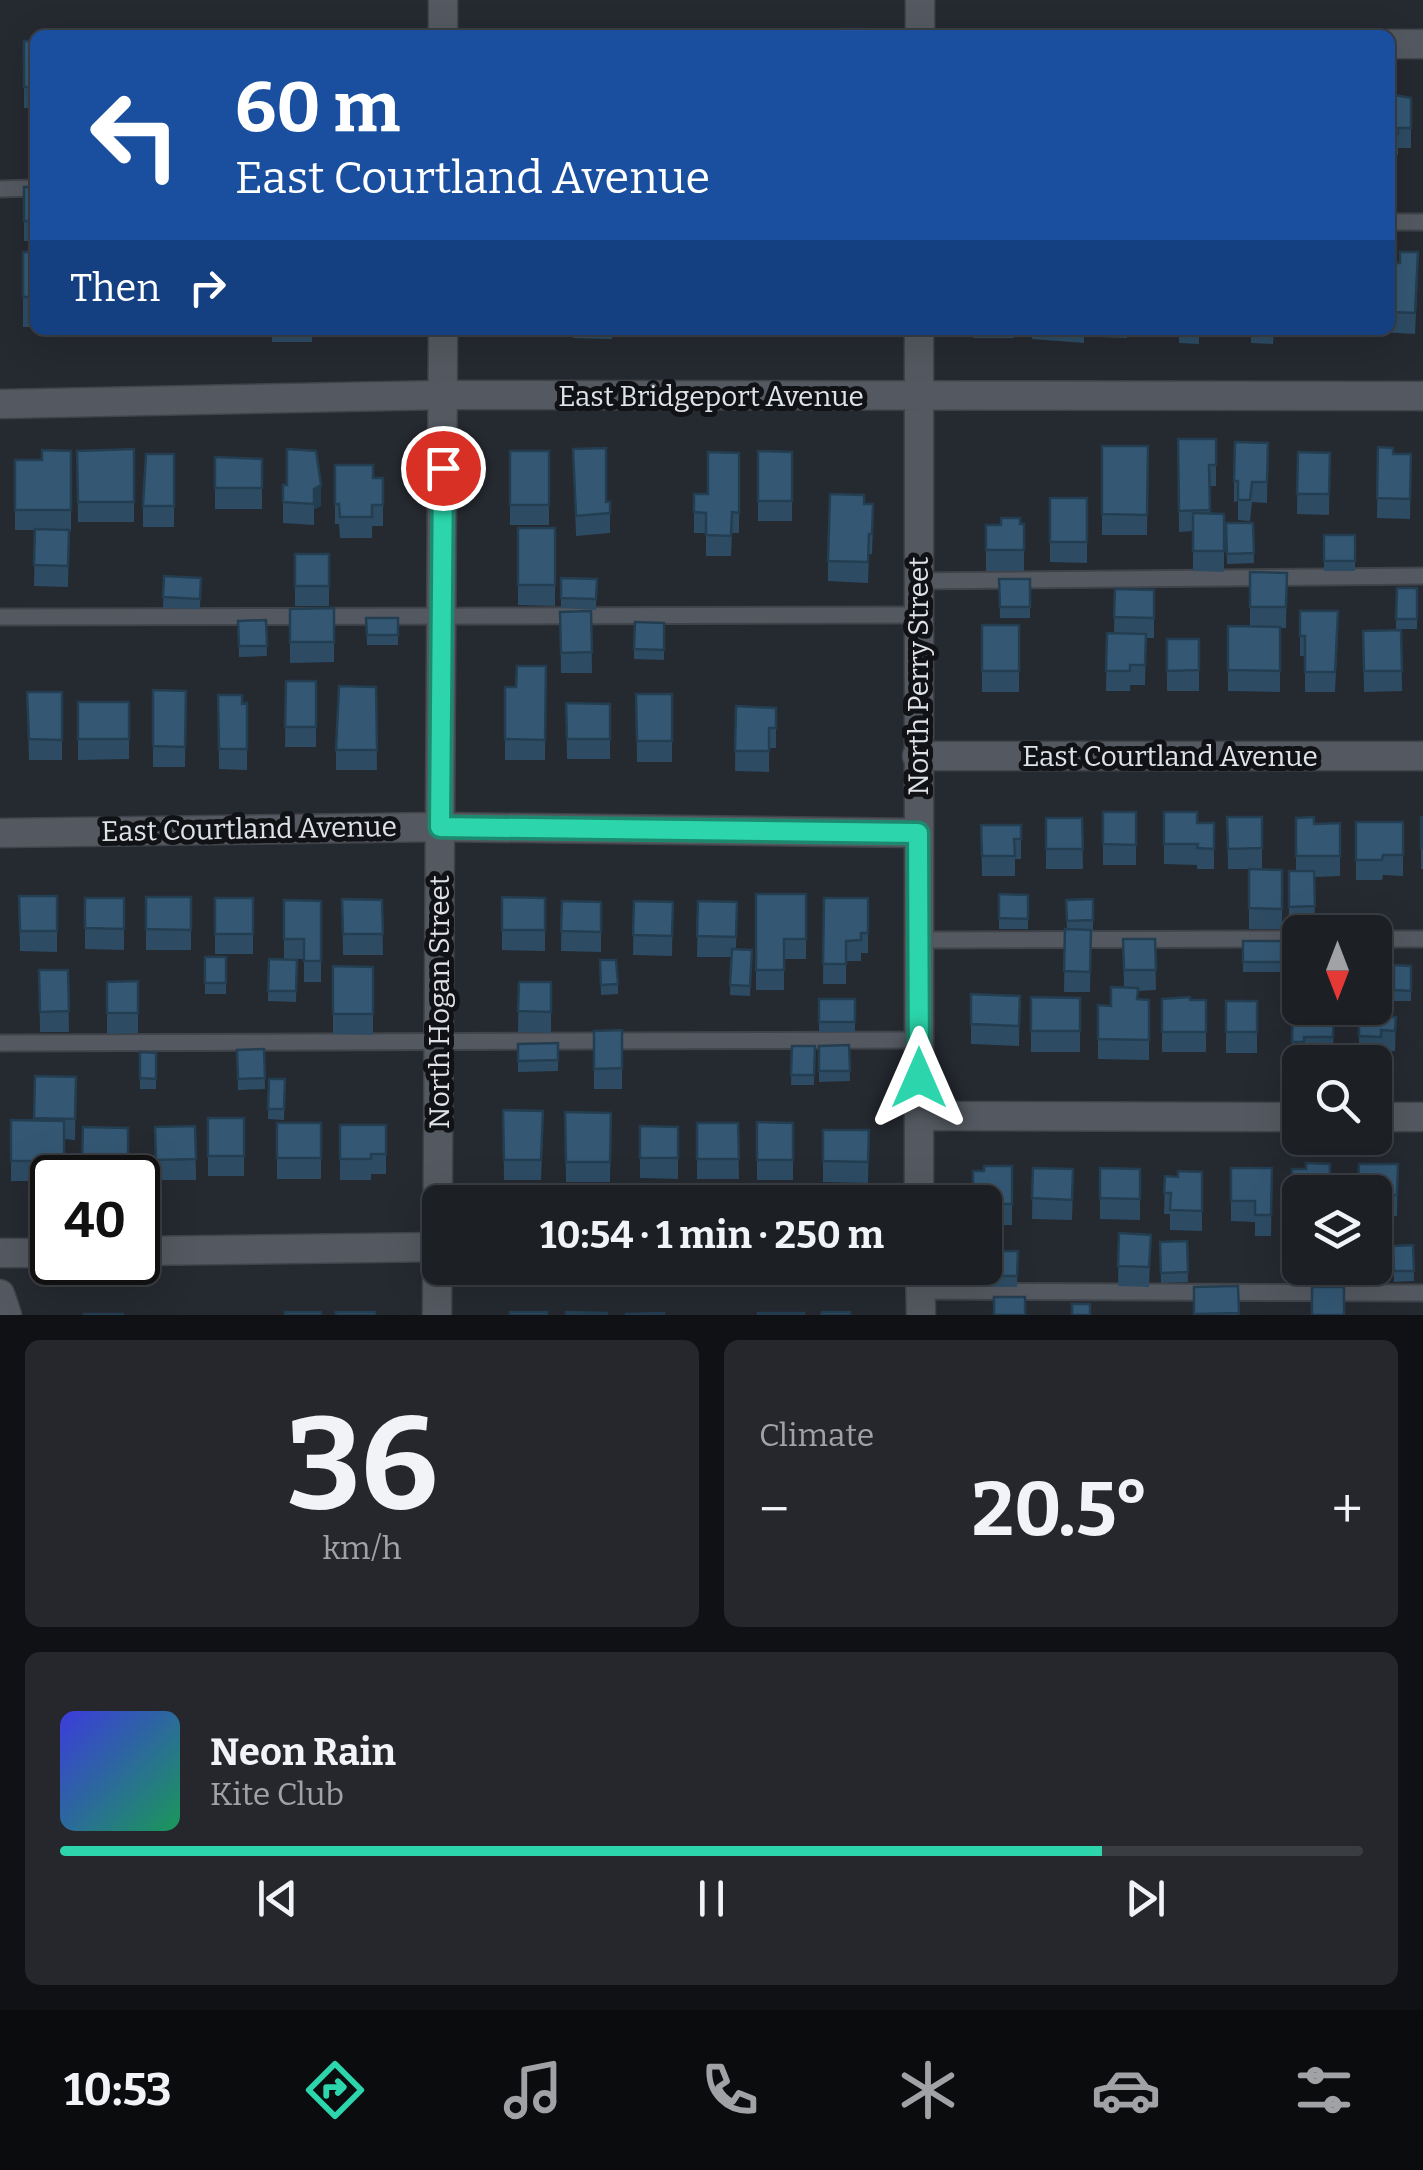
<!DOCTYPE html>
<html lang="en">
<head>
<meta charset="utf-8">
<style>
	body { margin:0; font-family:Bitter,serif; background:#25272c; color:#f1f3f6; height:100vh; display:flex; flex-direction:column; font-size:38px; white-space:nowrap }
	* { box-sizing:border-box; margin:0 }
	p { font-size:32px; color:#a0a2a6 }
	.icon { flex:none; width:55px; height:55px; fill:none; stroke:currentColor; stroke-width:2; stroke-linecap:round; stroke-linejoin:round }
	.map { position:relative; height:1315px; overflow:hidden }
	.sheet { display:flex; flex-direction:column; gap:25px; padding:25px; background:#0f1114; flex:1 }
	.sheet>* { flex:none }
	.guide { position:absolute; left:30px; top:30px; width:1365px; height:305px; border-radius:15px; box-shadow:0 10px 40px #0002,0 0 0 2px #3a3d41; background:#1a4fa0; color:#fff; overflow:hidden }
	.needle { width:65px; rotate:180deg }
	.controls { position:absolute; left:1282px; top:915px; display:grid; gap:20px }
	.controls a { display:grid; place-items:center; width:110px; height:110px; border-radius:15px; background:#1c1f24; box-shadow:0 10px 40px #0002,0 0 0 2px #3a3d41; font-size:50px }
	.speed { position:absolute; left:30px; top:1155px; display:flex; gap:20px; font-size:50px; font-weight:700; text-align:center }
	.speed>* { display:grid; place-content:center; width:130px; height:130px; border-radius:50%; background:#1c1f24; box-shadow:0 10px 40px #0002,0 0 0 2px #3a3d41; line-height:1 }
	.speed .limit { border:5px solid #111; border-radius:15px; background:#fff; color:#111 }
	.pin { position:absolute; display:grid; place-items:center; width:85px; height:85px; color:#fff; margin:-42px; border:5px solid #fff; border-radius:50%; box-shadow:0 2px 10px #0007 }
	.me { position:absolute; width:110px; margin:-55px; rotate:0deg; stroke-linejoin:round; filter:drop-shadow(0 0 8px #0008) }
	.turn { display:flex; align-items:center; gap:35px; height:210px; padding:0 40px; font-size:45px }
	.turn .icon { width:130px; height:130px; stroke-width:2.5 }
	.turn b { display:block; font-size:70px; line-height:85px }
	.then { display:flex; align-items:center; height:95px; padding:0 40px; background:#0003; gap:20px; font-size:38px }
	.big { font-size:75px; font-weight:700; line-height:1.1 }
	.sheet .card { flex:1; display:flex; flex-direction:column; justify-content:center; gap:15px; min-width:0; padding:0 35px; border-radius:15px; background:#25272c }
	.sheet .dial { align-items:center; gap:0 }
	.dial b { font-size:130px; line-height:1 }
	.song { display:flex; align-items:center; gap:30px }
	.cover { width:120px; height:120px; border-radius:15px; background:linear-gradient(135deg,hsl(240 70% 55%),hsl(150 70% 35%)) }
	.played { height:10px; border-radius:5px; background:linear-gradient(90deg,#2cd5ab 80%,#3a3d41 80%) }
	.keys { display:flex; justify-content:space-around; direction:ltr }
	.heat { display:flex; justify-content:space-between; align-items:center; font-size:55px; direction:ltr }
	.sheet .tiles { flex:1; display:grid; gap:25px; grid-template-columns:1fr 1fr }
	.card:last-child { grid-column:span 2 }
	.trip { position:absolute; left:422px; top:1185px; width:580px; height:100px; border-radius:15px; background:#1c1f24; box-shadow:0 10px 40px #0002,0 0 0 2px #3a3d41; font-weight:700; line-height:100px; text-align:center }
	.dock { display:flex; height:160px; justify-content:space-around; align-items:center; background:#0b0c0e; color:#a0a2a6 }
	.dock .icon { width:70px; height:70px }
	.dock .current { color:#2cd5ab }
	.dock b { font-size:45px; color:#f1f3f6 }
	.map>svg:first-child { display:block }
</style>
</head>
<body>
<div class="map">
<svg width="1423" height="1315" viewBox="0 0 1423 1315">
	<rect width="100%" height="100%" fill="#252930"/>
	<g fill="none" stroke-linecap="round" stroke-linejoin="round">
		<g stroke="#40444a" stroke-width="19">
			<path id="service" d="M0 189 35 188
				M1390 222H1423
				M917 581 1423 576
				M0 617 917 615
				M1375 939H1423
				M918 940 1300 939
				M0 1043 919 1040
				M921 1291 1423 1293"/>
		</g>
		<g stroke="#40444a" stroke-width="31">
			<path id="minor" d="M443 0V35
				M1390 44H1423
				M917 756H1423
				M0 833 440 827 918 833
				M920 1116 1300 1117
				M1375 1117H1423
				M138 1251 440 1247
				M0 1253H52
				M0 1294 7 1315
				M437 1315 443 330"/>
		</g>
		<g stroke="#40444a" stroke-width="31">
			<path id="tertiary" d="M920 0V35
				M919 330V1202
				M0 404 443 395 1423 396
				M920 1268 921 1315"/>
		</g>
		<use href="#service" stroke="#545961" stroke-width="15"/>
		<use href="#minor" stroke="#545961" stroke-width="28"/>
		<use href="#tertiary" stroke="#545961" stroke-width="28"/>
	</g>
	<path fill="#2d4c64" d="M24 41H35V108H24Z
		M1390 94 1411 98V148H1398V155H1390Z
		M30 127H35V180H30Z
		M24 187H35V327H23V252H30V241H24Z
		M1390 263 1418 273 1415 334 1380 332V330H1390Z
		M54 330H101V333H54Z
		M215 330H256V333H215Z
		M272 330H312V342H272Z
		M339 330H382V331L352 335V330Z
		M573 330H612V339L573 338Z
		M974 330H1014V338H974Z
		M1032 330H1084V343L1032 339Z
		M1099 330H1152V334L1127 333V338L1099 337Z
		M1168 330H1209V336L1199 335V344L1179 343V335L1168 334Z
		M1231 330H1274L1273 344 1251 343V337L1231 336Z
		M1300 330H1334L1333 332Z
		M1178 439H1216V486H1210V514H1224V572L1193 571V531L1179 532Z
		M1268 443 1267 503 1252 502 1250 521 1238 520V501L1234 502V481Z
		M1102 446H1148L1147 535H1102Z
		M1378 447 1393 454H1411L1410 519 1377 518Z
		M134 449V522H78L77 451Z
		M573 449 606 502H610V533L576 536Z
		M71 451V531H69L68 587 34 586 35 530H15V460H42Z
		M510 451H549V525H510Z
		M758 451 792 452V521H758Z
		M1298 452 1330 453 1329 515 1297 514Z
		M739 453V533H732L731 556H706V533H694V512Z
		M174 454V527H143V506Z
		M215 457 262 459V509H215Z
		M335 465 373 478H383V526H372V538H340L339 524H335Z
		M283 485 321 506 314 509V525L283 523Z
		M1050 498H1087V563L1050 562Z
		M864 504 873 525 872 554H869L868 583 828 581V561Z
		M1226 523H1253L1254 563 1227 564Z
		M1024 524V571H986V525Z
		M518 528H555V606L518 605Z
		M1324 535H1355V571H1324Z
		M295 554H329V606H295Z
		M1250 572 1287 573 1286 628H1280V692L1228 691V626L1250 627Z
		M164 576 201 578 200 609 163 608Z
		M561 578 597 579 596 610 561 608Z
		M999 579H1030V618H1000Z
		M1397 588H1417V629H1396Z
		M1115 589 1154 590V638H1146L1145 685H1130V691H1106L1107 633H1114Z
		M334 608V662L290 663V609Z
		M591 611 592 673H561L560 612Z
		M1300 611 1338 632 1335 692H1305V656H1300Z
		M366 618 398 635V645H367Z
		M266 620 267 656 239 657 238 621Z
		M664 623V660L634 659V649Z
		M982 625H1019V692H982Z
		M1401 630 1402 691 1364 692 1363 631Z
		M1167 639H1199V691H1167Z
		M546 666 545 760H505V687H516Z
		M286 681H316V747H285Z
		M376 687 377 770H336V750Z
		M153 690 186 691 185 767H153Z
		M27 692H62V760H29Z
		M636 694H672V762H637Z
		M218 695 242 704 247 703V770L219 769Z
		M78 702H129V759L78 760Z
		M566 703 610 704V759H567Z
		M736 706 776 708V748H769V772L735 771Z
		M1103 812H1136V865H1103Z
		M1164 812 1197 823H1214V869H1197V865L1164 864Z
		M1227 817H1262V869H1228Z
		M1421 817H1423V869H1421Z
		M1046 818H1082L1083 869H1046Z
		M1296 818 1314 824 1340 823V876L1314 877 1315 927H1289V871H1296Z
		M1356 822H1403V876L1383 875 1382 880H1356Z
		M981 825H1021V859H1015V876H982Z
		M1249 869 1282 870V929H1249Z
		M756 894H806V959H784V990H756Z
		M999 894 1028 895V929H999Z
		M19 896H57V952L20 951Z
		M146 897H191V950H146Z
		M502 897 545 898V951L502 950Z
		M85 898H124V950L85 949Z
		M215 898H253V954H215Z
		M824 898H868V953H861V961H846V984H823Z
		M342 899 382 900 383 955H343Z
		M1093 899V931H1091L1090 992H1064L1065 929H1067L1066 900Z
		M284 900 321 901V982H304V959H284Z
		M562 901 601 902V952L561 951Z
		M634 901 673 902 672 956 633 955Z
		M698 901 737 902 736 949 752 950 750 996 730 995 731 957H697Z
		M1123 939H1155L1156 990 1138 991V999L1149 1000V1060L1098 1059V1005L1111 1006 1124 987Z
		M1243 941H1281V972H1243Z
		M205 957H226V994H205Z
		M269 959 297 960 296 1002 268 1001Z
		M600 960 618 984V994L601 995Z
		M1394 965 1411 966V1001H1394Z
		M333 966 373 967V1035L333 1034Z
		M39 970H68L69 1032H40Z
		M138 981V1033L107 1034V982Z
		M519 982H551V1033L518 1032Z
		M971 994 1020 996 1019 1046 971 1044Z
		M1031 997 1080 998V1052H1031Z
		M819 999H855V1032H819Z
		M1162 999 1206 1000V1052H1162Z
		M1226 1001H1257V1053H1226Z
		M1293 1004 1334 1008 1333 1057H1304V1062H1292Z
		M1359 1008 1389 1017H1396L1395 1051H1381V1057H1359Z
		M622 1030V1089H594V1031Z
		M558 1043V1071L518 1072V1044Z
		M849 1045 850 1081 819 1082V1046Z
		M792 1046H815L814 1085H791Z
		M264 1049 265 1089 238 1090 237 1050Z
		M140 1052 156 1053V1089H140Z
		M35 1076 76 1077 75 1140 64 1139V1176H39V1181H11V1120L34 1121Z
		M269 1079H285L284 1120 268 1119Z
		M503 1110 543 1131 541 1180H504Z
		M565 1112 611 1113 610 1182H566Z
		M208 1118H244V1176H208Z
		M757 1122 793 1123V1180H757Z
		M277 1123H321V1179H277Z
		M697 1123H738L739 1179H697Z
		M340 1125H386V1174H371V1180H340Z
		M195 1126 196 1180H156L155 1127Z
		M640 1126 678 1127V1179L640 1178Z
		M83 1127 128 1128V1178H82Z
		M823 1130H869L868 1183 823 1182Z
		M1330 1164 1300 1192V1222H1298V1210H1292V1169H1306Z
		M1398 1164 1397 1216H1379V1240H1375V1192Z
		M1012 1166V1225H985V1202H973V1171H984Z
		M1033 1168 1073 1190 1072 1220 1032 1219Z
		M1100 1168 1140 1169V1220L1100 1219Z
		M1231 1168H1272L1271 1236H1255V1222L1231 1221Z
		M1202 1172V1231L1170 1230V1214H1164L1165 1176 1178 1177Z
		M1119 1233 1151 1235 1149 1287 1118 1286Z
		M1187 1241 1188 1282 1161 1283 1160 1242Z
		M1413 1245 1414 1281 1394 1282 1393 1246Z
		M989 1251H1018L1017 1287H988Z
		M1238 1286 1239 1315H1194V1287Z"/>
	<path fill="#243e51" d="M321 485V506L314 509V489Z"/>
	<path fill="#345874" stroke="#243e51" stroke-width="2.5" d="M840 29H865V35H840Z
		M515 34H554V35H515Z
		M629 34 682 35H629Z
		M24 41H35V87H24Z
		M1390 94 1411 98V128H1398V134H1390Z
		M30 127H35V159H30Z
		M24 187H35V237H30V221H24Z
		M23 252H35V297H23Z
		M1400 252H1418L1415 313 1390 312V263H1400Z
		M1178 439H1216V465H1209L1210 510 1179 511Z
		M1235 442 1268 443 1267 482H1252L1250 500H1238V481H1234Z
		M1102 446H1148L1147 515 1102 514Z
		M1378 447 1393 448V454H1411L1410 499 1377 498Z
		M606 448V502H610V513L576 516 573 449Z
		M134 449V502H78L77 451Z
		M287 449 316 451 321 485 314 489V504L283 502V485H287Z
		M42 450 71 451V510H15V460H42Z
		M510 451H549V505H510Z
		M758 451 792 452V501H758Z
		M708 452 739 453V513L732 512 731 536 706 535V513L694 512V494H708Z
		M1298 452 1330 453 1329 494H1297Z
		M146 454H174V506H143Z
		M215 457 262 459V488H215Z
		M335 465H373V478H383V505H372V517H340L339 504H335Z
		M830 494 864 495V504H873L872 534H869L868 562 828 561Z
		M1050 498H1087V542H1050Z
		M1193 513 1224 514V551H1193Z
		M1001 518H1020V524H1024V550H986V525H1001Z
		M1226 523H1253L1254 553 1227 554Z
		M518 528H555V585H518Z
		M35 529 69 530 68 566 34 565Z
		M1324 535H1355V561H1324Z
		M295 554H329V586H295Z
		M1250 572 1287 573 1286 607H1250Z
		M164 576 201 578 200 599 163 597Z
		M561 578 597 579 596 599 561 598Z
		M999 579H1030V607H1000Z
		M1397 588H1417V619H1396Z
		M1115 589 1154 590V618L1114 617Z
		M334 608V642H290V609Z
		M591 611 592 652 561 653 560 612Z
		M1300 611H1338L1335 672H1305V636H1300Z
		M366 618H398V635H367Z
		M266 620 267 646H239L238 621Z
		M635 622 664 623V650L634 649Z
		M982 625H1019V671H982Z
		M1228 626 1280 627V671L1228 670Z
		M1401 630 1402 671H1364L1363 631Z
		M1107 633 1146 634 1145 665H1130V671H1106Z
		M1167 639H1199V670L1167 671Z
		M517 666H546L545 740 505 739V687H516Z
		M286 681H316V727H285Z
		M339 686 376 687 377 750H336Z
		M153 690 186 691 185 747 153 746Z
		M27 692H62V740L29 739Z
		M636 694H672V741H637Z
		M218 695H242V704L247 703V749H219Z
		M78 702H129V739H78Z
		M566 703 610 704V739H567Z
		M736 706 776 708V728H769V751H735Z
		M1103 812H1136V845L1103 844Z
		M1164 812H1197V823H1214V849L1197 848 1198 844H1164Z
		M1227 817H1262V848L1228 849Z
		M1314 817V824L1340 823V856H1296V818Z
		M1421 817H1423V848H1421Z
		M1046 818H1082L1083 849H1046Z
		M1356 822H1403V855H1383L1382 860H1356Z
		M981 825H1021V839H1014L1015 856H982Z
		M1249 869 1282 870V909L1249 908Z
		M1289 871H1314L1315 906 1289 907Z
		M756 894H806V939H784V970H756Z
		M999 894 1028 895V919L999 918Z
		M19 896H57V931H20Z
		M146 897H191V930L146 929Z
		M502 897 545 898V930H502Z
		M85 898H124V929L85 928Z
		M215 898H253V934H215Z
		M824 898H868V933H861V940L846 941V964H823Z
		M342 899 382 900 383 934H343Z
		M1093 899V920L1067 921 1066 900Z
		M284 900 321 901V961H304V939H284Z
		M562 901 601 902V932L561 931Z
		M634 901 673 902 672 936 633 935Z
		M698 901 737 902 736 937 697 936Z
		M1065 929 1091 930 1090 972 1064 971Z
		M1123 939H1155L1156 970H1124Z
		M1243 941H1281V962H1243Z
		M732 949 752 950 750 986 730 985Z
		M205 957H226V983H205Z
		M269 959 297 960 296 991H268Z
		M600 960H616L618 984 601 985Z
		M1394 965 1411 966V991L1394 990Z
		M333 966 373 967V1014H333Z
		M39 970H68L69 1011 40 1012Z
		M138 981V1013H107V982Z
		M519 982H551V1012L518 1011Z
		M1111 987 1138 988 1137 999 1149 1000V1040L1098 1039V1005L1111 1006Z
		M971 994 1020 996 1019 1026 971 1024Z
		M1375 996H1389V1017H1396L1395 1031 1381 1030V1037L1359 1036V1008H1375Z
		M1031 997 1080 998V1031H1031Z
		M1190 997V1000H1206V1032H1162V999Z
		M819 999H855V1022H819Z
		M1226 1001H1257V1032H1226Z
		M1293 1004H1300V1008H1334L1333 1037H1304V1042H1292Z
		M622 1030V1068L594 1069V1031Z
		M558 1043V1060L518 1061V1044Z
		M849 1045 850 1071H819V1046Z
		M792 1046H815L814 1075H791Z
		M264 1049 265 1078 238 1079 237 1050Z
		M140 1052 156 1053V1079L140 1078Z
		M35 1076 76 1077 75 1119 34 1118Z
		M269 1079H285L284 1109H268Z
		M503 1110 543 1111 541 1160H504Z
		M565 1112 611 1113 610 1162H566Z
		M208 1118H244V1156H208Z
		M11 1120 64 1121V1156H39V1161H11Z
		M757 1122 793 1123V1160H757Z
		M277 1123H321V1158H277Z
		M697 1123H738L739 1159H697Z
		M340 1125H386V1154H371V1159H340Z
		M195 1126 196 1159 156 1160 155 1127Z
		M640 1126 678 1127V1158H640Z
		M83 1127 128 1128V1160H82Z
		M823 1130H869L868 1162 823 1161Z
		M1306 1163 1330 1164V1192H1300V1202H1298V1189H1292V1169H1306Z
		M1359 1164H1398L1397 1195H1379V1219H1375V1192H1358Z
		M984 1166H1012V1204H985V1202H978V1191H973V1171H984Z
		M1033 1168 1073 1169 1072 1200 1032 1198Z
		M1100 1168 1140 1169V1199L1100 1198Z
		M1231 1168H1272L1271 1215H1255V1201H1231Z
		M1178 1171 1202 1172V1211L1170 1210 1171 1193H1164L1165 1176 1178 1177Z
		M1119 1233 1151 1235 1149 1267 1118 1266Z
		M1187 1241 1188 1272 1161 1273 1160 1242Z
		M1413 1245 1414 1271H1394L1393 1246Z
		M989 1251H1018L1017 1276H988Z
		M1238 1286 1239 1313 1194 1314V1287Z
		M1312 1287H1344V1315H1312Z
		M994 1297H1025V1315H994Z
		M1072 1304H1090V1315H1072Z
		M285 1312H321V1315H285Z
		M336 1312H375V1315H336Z
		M510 1312H547V1315H510Z
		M566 1312 607 1313V1315H566Z
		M822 1312H850V1315H821Z
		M664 1313V1315H626V1314Z
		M758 1313H804V1315H758Z
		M84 1314H123V1315H84Z"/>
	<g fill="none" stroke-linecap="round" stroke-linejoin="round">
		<g stroke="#1d8a6f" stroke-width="25">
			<path id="route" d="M443 468 440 827 918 833 919 1078"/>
		</g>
		<use href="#route" stroke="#2cd5ab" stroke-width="18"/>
	</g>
	<g text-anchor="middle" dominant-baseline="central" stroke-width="10" stroke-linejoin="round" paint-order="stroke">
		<g font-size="28" fill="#dfe2e7" stroke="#101215">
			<text x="711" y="396">East Bridgeport Avenue</text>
			<text transform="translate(918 676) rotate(-90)">North Perry Street</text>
			<text x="1170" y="756">East Courtland Avenue</text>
			<text transform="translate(249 829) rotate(-1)">East Courtland Avenue</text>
			<text transform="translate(439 1002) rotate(-90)">North Hogan Street</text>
		</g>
	</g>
</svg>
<div class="controls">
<a><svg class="needle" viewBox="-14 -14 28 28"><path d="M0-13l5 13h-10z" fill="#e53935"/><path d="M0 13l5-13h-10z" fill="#a0a2a6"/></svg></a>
<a><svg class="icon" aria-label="search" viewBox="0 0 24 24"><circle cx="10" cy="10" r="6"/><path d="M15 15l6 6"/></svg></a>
<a><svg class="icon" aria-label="layers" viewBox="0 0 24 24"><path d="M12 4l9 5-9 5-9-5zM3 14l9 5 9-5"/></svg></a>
</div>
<div class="speed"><div class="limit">40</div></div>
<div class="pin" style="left:443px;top:468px;background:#d93025"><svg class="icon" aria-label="arrive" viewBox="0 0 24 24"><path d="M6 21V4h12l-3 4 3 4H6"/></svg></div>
<svg class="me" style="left:919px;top:1078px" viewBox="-20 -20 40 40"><path d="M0-17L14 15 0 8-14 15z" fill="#2cd5ab" stroke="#fff" stroke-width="4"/></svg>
<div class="trip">10:54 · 1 min · 250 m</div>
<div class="guide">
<div class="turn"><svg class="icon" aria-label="left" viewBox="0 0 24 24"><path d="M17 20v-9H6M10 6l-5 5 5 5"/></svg><div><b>60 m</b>East Courtland Avenue</div></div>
<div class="then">Then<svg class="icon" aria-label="right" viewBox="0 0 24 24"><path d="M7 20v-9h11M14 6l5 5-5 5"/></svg></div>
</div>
</div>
<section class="sheet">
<div class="tiles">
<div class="card dial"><b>36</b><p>km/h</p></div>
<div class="card"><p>Climate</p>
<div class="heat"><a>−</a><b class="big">20.5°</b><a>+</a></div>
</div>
<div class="card">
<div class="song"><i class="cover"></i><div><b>Neon Rain</b><p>Kite Club</p></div></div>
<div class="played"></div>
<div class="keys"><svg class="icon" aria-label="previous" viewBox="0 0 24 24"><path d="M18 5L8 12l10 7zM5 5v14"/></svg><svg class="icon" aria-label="pause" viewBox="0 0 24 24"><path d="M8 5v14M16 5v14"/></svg><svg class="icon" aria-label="next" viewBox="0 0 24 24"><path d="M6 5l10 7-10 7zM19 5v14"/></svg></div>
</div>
</div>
</section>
<nav class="dock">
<b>10:53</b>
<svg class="icon current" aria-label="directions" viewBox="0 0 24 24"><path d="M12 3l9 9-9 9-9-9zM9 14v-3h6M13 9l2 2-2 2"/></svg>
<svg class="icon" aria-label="music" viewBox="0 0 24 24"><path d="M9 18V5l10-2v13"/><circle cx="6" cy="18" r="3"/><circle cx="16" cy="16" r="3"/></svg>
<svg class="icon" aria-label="phone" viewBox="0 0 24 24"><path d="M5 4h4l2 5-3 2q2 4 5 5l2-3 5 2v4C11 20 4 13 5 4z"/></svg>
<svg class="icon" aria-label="climate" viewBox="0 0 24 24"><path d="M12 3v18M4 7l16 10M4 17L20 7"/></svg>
<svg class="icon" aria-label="car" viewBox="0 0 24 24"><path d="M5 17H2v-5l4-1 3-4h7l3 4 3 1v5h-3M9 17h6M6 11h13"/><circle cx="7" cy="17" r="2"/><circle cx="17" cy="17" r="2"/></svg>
<svg class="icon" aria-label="filters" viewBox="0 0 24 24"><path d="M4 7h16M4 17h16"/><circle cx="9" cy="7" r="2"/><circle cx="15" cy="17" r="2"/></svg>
</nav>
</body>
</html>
